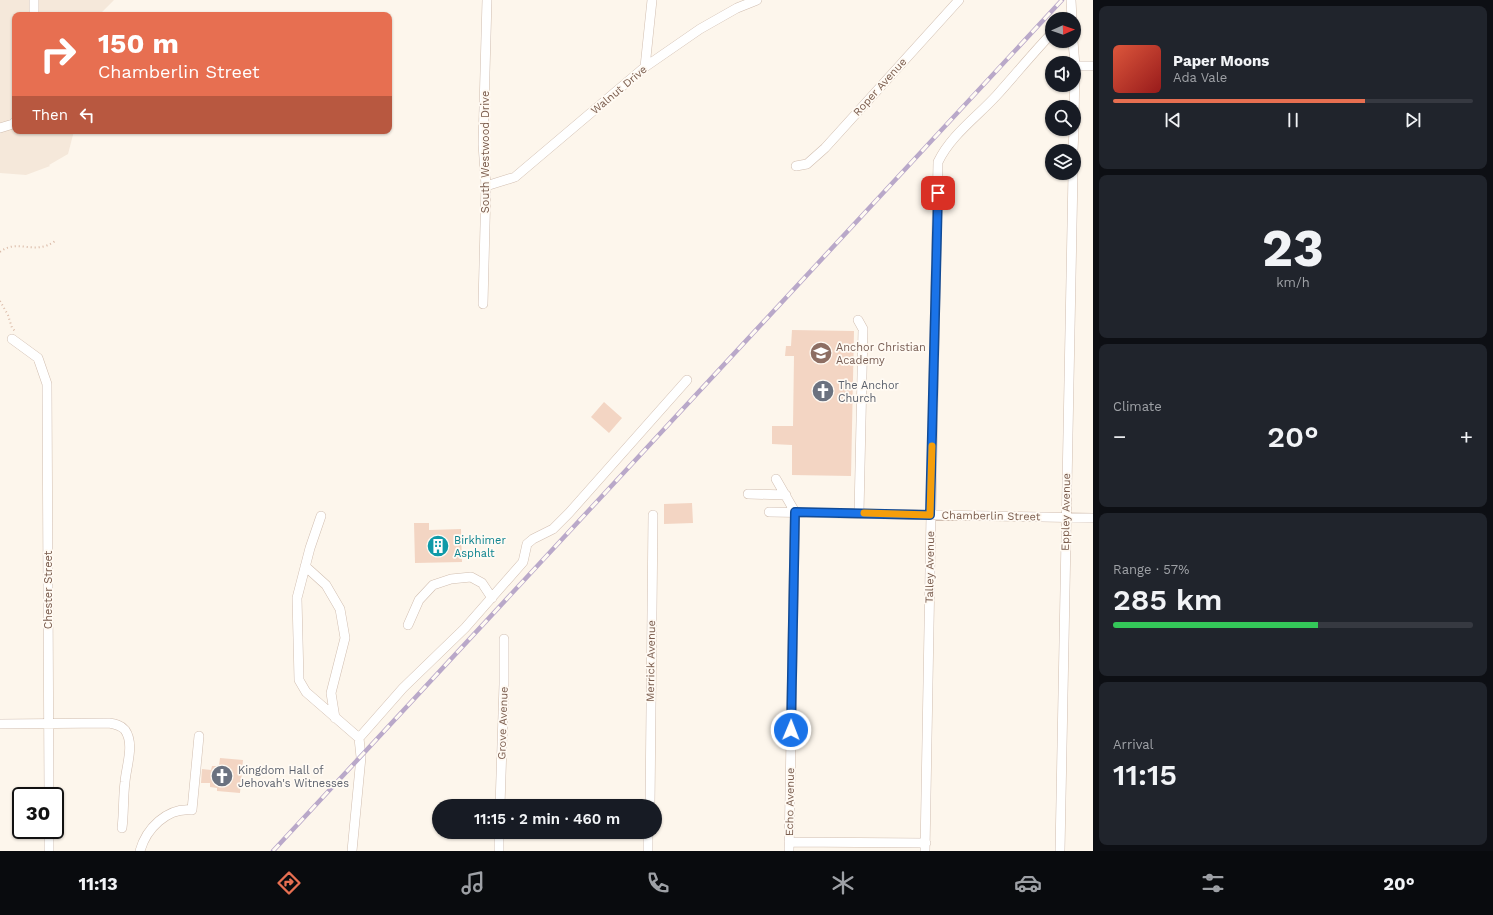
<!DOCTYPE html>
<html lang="en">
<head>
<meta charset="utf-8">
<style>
	body { margin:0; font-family:"Work Sans",sans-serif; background:#20242c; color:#f1f3f6; height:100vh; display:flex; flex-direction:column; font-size:15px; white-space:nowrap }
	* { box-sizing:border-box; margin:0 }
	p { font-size:13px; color:#9ea1a6 }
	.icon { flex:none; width:22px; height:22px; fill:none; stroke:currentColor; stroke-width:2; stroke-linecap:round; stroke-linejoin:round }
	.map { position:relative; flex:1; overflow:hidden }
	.side { display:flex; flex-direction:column; gap:6px; padding:6px; background:#0d0f14; width:400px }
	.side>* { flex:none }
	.guide { position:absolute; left:12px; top:12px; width:380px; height:122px; border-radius:8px; box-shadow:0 1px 3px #0004; background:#e76f51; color:#fff; overflow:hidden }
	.needle { width:26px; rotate:88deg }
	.fabs { position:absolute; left:1045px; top:12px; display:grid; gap:8px }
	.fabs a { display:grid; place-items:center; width:36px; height:36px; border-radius:50%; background:#171b24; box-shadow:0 1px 3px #0004; font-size:20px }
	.speed { position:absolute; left:12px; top:787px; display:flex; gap:8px; font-size:20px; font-weight:700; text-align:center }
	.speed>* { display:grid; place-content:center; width:52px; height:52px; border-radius:50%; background:#171b24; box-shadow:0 1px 3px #0004; line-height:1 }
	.speed .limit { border:2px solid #111; border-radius:6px; background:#fff; color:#111 }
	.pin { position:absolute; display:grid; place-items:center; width:34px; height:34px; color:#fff; margin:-17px; border-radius:8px; box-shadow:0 2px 6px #0006 }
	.me { position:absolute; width:44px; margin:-22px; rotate:1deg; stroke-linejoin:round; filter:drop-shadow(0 0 3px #0008) }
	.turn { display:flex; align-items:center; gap:14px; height:84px; padding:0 20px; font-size:18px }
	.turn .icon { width:52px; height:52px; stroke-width:2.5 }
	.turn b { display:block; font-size:28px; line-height:34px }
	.then { display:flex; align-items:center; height:38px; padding:0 20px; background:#0003; gap:8px; font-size:15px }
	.big { font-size:30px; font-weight:600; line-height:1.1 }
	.side .card { flex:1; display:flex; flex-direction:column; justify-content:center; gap:6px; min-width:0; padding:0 14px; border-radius:8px; background:#20242c }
	.side .dial { align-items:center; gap:0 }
	.dial b { font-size:52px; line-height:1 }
	.song { display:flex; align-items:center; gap:12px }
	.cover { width:48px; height:48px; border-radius:6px; background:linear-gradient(135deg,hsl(10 70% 55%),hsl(0 70% 35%)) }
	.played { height:4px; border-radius:2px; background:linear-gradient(90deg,#e76f51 70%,#363941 70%) }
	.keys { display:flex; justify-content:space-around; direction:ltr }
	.heat { display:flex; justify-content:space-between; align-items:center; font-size:22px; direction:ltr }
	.charge { height:6px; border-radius:3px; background:linear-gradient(90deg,#34c759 57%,#363941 0) }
	.trip { position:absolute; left:432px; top:799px; width:230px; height:40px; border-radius:20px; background:#171b24; box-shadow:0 1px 3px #0004; font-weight:600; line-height:40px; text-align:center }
	.menu { display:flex; height:64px; justify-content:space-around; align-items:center; background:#090b0e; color:#9ea1a6 }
	.menu .icon { width:28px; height:28px }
	.menu .on { color:#e76f51 }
	.menu b { font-size:18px; color:#f1f3f6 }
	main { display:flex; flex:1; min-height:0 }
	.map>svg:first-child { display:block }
</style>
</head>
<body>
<main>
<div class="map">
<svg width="1093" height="851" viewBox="0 0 1093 851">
	<rect width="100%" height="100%" fill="#fdf6ec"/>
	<path fill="#f5e8da" d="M0 0H114L99 15H15V131H74L68 154 49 165 50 166 26 175 0 173Z"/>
	<path fill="#f3d5c3" d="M792 330 854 331 851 476 792 475V445L772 444V426H793L794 356H785L786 346H791Z
		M604 402 622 418 609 433 591 417Z
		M692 503 693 523 664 524V504Z
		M414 523H429V530L461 529 462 562 415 563Z
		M220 758 243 760 240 793 217 791V788L210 787V783H201L202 769 211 770 212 766H219Z"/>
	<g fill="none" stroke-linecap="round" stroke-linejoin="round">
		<g stroke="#d1beb0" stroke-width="10">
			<path id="minor" d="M1071 0 1072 19
				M34 15V0
				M1073 41 1075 66 1074 123
				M1075 66H1093
				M645 67 652 0
				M0 128 13 124 15 122
				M1073 151 1074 129
				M796 166 807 164 825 148 959 0
				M486 186 515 177 645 67 700 29 737 8 757 0
				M483 304 486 186 483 144 487 0
				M858 320 863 329 859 513
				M12 339 38 358 47 384 49 796
				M776 479 795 512 789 851
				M748 494 786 495
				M769 512 1093 518
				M321 516 310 548 297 598 299 680 306 692 359 738
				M305 566 326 585 340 609 345 638 331 693 335 718
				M408 625 419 600 433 585 451 579 471 577 482 583 492 598
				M0 724 109 723C115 724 121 725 125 730 135 744 126 767 125 782 123 797 124 813 122 828
				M500 806 504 684V639
				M650 806 653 515
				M49 830V851
				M789 842 926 843
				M140 851C146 829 167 807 192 810L199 736
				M352 851 361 757 359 738 403 688 465 628 523 562 527 544 533 539 553 529 569 513 687 380
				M499 851V832
				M648 851V832
				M925 851 931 515 938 162C951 135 977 117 997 95 1015 75 1033 53 1052 33
				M1060 851 1073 173"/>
		</g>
		<path stroke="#d9b8a5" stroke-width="2" stroke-dasharray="1 3" stroke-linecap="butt" d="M0 252C17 238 35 256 55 241
			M0 301 8 315 12 328 15 331"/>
		<use href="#minor" stroke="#fff" stroke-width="9"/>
		<g stroke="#b9a8c9" stroke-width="4.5">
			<path id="rail" d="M273 851 1062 0"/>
		</g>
		<use href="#rail" stroke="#fffaf3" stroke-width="3" stroke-dasharray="9" stroke-linecap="butt"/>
	</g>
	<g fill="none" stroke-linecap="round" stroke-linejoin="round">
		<g stroke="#114b97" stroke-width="10">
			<path id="route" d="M791 730 795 512 930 515 938 193"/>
		</g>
		<use href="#route" stroke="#1a73e8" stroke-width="7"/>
		<path stroke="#f59e0b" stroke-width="7" d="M864 513 930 515 932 446"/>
	</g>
	<defs>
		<g id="school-disc" transform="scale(1.15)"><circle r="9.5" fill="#8d6e63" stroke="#fffaf3"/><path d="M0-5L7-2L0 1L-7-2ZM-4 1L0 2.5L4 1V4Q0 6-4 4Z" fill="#fff"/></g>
		<g id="church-disc" transform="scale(1.15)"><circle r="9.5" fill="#6b7280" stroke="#fffaf3"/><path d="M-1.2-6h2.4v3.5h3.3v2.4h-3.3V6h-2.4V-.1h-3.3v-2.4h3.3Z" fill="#fff"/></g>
		<g id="building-disc" transform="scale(1.15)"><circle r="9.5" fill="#0f9aa8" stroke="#fffaf3"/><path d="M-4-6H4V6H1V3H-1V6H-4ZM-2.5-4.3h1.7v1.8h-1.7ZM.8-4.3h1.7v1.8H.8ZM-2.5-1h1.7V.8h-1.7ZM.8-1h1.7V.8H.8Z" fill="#fff"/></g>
	</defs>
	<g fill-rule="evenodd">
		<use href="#school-disc" x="821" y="353"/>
		<use href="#church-disc" x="823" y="391"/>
		<use href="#building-disc" x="438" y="546"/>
		<use href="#church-disc" x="222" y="776"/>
	</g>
	<g text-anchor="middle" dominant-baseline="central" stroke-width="3.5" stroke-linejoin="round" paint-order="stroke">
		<g font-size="11" fill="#7a5c4d" stroke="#fffaf3">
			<text transform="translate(880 87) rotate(-48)">Roper Avenue</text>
			<text transform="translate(619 90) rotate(-40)">Walnut Drive</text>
			<text transform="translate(485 152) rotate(-90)">South Westwood Drive</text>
			<text transform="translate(1066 512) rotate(-89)">Eppley Avenue</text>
			<text transform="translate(991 516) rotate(1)">Chamberlin Street</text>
			<text transform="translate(930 567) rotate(-89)">Talley Avenue</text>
			<text transform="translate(48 590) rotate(-90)">Chester Street</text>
			<text transform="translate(651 661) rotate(-89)">Merrick Avenue</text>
			<text transform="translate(503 723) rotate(-88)">Grove Avenue</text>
			<text transform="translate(790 802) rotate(-89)">Echo Avenue</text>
		</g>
		<g font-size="11" fill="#785e54" stroke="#fffaf3" text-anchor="start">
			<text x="836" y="347">Anchor Christian<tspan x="836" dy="13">Academy</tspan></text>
		</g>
		<g font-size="11" fill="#5b616d" stroke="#fffaf3" text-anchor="start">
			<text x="838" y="385">The Anchor<tspan x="838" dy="13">Church</tspan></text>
			<text x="238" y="770">Kingdom Hall of<tspan x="238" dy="13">Jehovah's Witnesses</tspan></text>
		</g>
		<g font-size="11" fill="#0d838f" stroke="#fffaf3" text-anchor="start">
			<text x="454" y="540">Birkhimer<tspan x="454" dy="13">Asphalt</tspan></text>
		</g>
	</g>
</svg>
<div class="fabs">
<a><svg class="needle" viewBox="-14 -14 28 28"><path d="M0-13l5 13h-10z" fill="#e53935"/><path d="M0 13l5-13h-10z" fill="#9ea1a6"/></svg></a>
<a><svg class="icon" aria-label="sound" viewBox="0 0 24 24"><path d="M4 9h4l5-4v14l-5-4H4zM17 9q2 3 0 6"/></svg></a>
<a><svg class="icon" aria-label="search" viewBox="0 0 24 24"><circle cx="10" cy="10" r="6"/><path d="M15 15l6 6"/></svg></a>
<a><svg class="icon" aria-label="layers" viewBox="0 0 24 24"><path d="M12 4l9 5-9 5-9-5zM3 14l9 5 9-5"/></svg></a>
</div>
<div class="speed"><div class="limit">30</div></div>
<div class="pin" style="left:938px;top:193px;background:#d93025"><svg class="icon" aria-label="arrive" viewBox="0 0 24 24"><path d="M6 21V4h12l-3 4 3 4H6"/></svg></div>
<svg class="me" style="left:791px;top:730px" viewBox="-20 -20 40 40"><circle r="17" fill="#1a73e8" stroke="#fff" stroke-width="3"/><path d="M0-11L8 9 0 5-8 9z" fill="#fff"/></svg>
<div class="trip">11:15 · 2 min · 460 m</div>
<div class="guide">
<div class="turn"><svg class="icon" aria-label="right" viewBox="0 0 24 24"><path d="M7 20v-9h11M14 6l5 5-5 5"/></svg><div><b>150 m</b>Chamberlin Street</div></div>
<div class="then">Then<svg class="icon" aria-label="left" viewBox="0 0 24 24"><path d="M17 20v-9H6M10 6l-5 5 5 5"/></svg></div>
</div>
</div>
<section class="side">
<div class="card">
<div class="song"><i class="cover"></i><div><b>Paper Moons</b><p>Ada Vale</p></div></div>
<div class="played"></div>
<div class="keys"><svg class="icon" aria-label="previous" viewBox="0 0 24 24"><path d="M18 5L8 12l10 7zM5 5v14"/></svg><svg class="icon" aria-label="pause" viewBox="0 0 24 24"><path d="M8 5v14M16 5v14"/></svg><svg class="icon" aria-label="next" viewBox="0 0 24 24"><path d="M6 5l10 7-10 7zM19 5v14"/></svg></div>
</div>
<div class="card dial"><b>23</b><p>km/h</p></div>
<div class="card"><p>Climate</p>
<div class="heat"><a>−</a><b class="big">20°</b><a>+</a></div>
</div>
<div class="card"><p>Range · 57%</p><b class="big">285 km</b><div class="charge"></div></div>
<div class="card"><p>Arrival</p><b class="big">11:15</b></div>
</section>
</main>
<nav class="menu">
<b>11:13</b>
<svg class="icon on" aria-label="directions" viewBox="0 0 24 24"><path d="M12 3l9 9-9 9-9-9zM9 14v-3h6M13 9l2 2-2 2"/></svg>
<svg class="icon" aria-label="music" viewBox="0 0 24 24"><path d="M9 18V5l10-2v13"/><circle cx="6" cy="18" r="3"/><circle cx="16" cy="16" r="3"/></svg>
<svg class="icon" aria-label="phone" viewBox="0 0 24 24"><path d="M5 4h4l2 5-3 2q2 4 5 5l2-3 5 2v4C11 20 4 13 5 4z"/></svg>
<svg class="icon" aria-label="climate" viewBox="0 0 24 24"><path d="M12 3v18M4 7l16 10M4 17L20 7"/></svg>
<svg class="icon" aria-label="car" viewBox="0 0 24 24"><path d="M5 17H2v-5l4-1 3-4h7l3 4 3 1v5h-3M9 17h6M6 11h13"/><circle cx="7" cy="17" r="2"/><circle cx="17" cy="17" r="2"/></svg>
<svg class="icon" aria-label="filters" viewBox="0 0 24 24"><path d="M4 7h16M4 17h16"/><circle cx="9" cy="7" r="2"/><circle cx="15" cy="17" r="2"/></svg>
<b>20°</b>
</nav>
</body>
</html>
